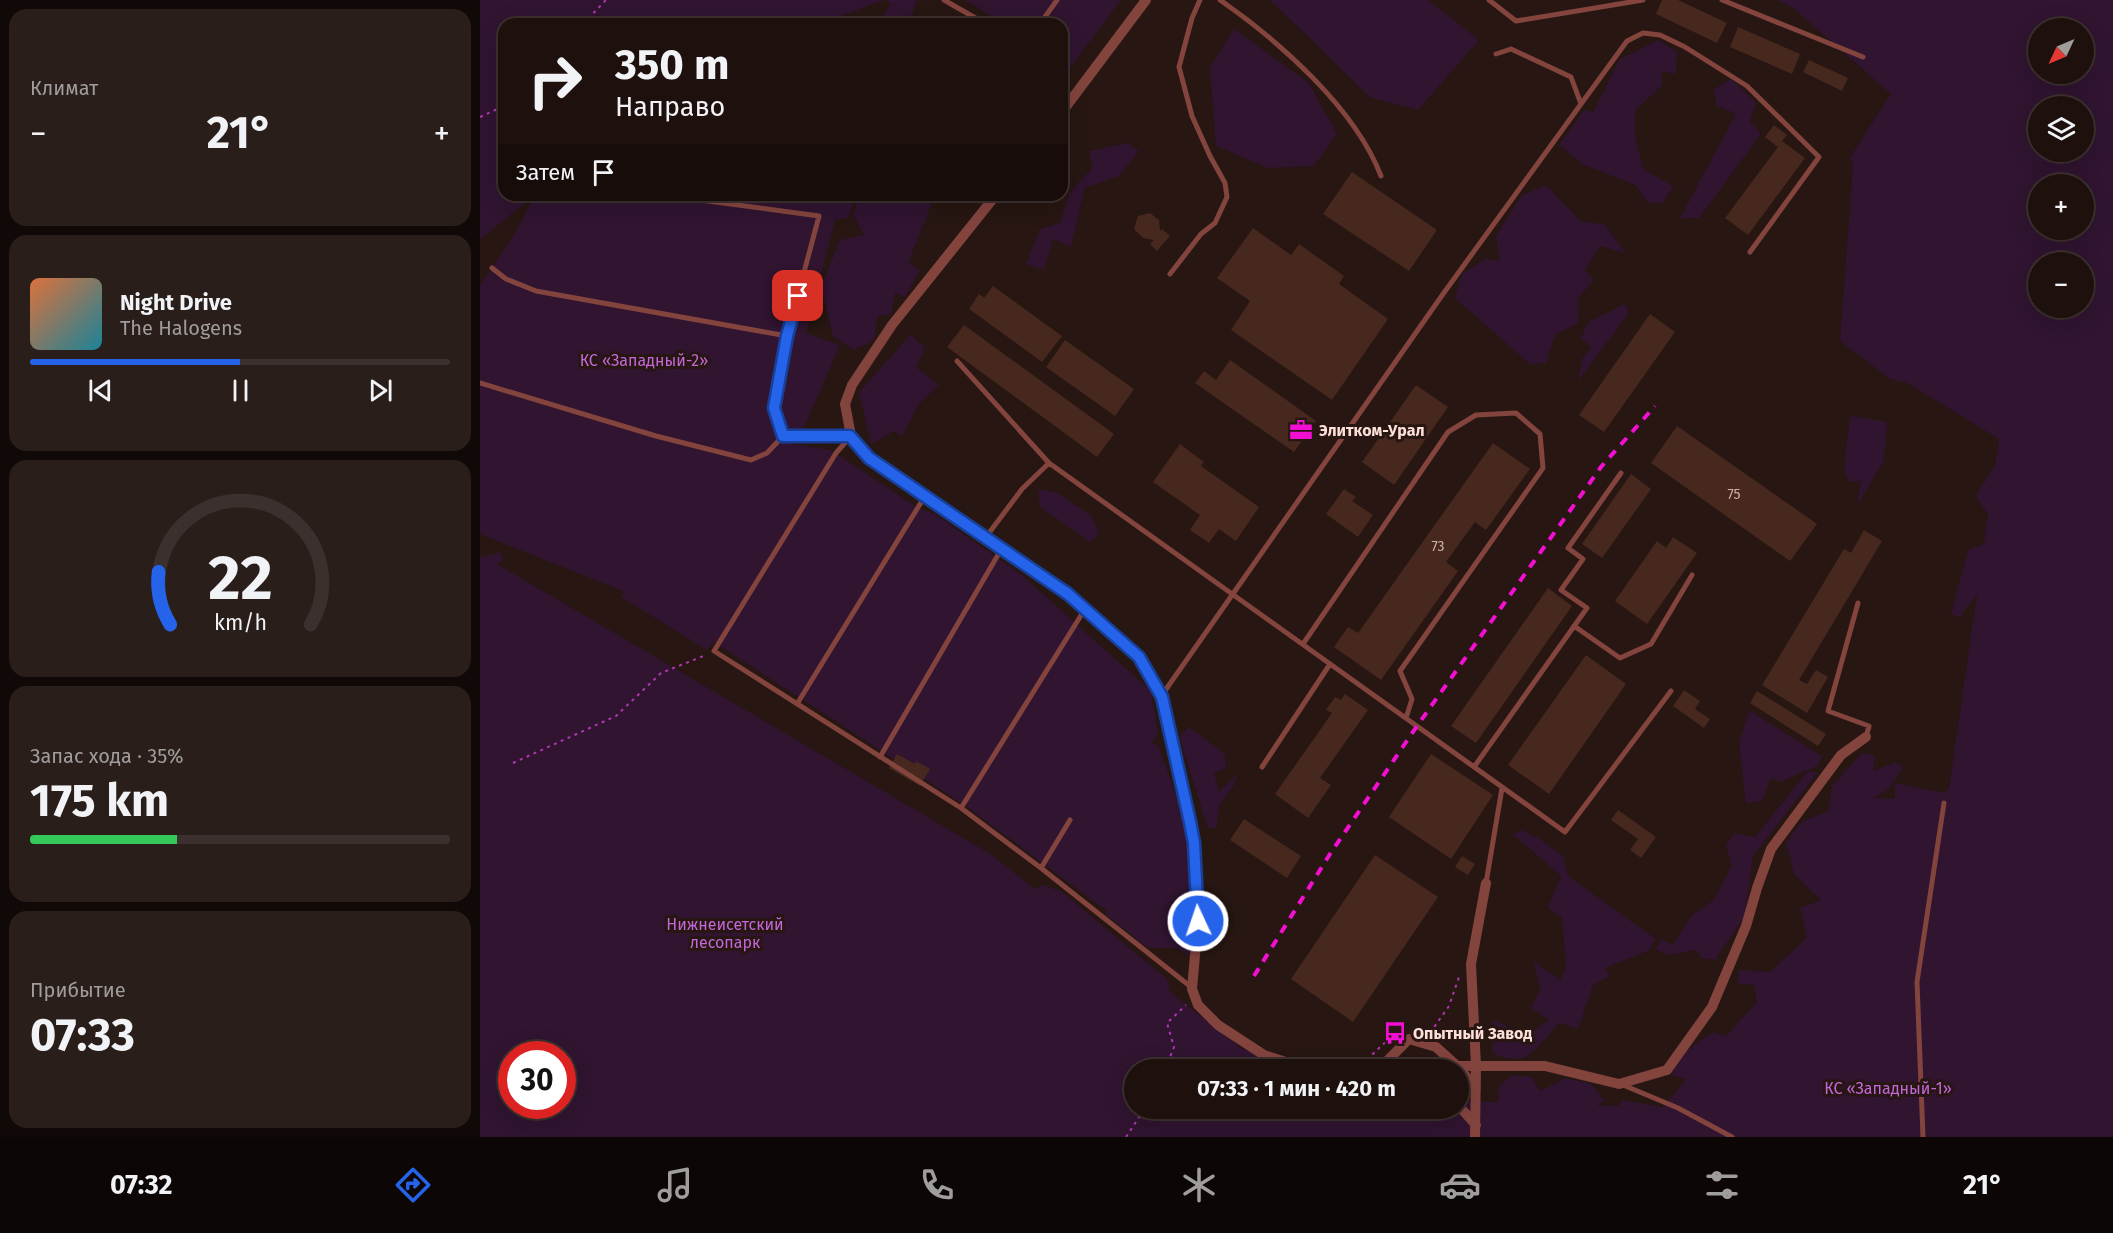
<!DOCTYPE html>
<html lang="ru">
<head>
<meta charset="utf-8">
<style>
	body { margin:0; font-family:"Fira Sans",sans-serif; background:#2a1e1b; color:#f1f3f6; height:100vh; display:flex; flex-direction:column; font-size:22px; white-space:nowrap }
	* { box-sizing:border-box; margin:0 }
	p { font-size:20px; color:#a09d9d }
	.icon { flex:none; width:33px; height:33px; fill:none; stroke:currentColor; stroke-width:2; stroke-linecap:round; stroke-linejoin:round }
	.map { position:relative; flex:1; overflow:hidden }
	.side { display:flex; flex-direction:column; gap:9px; padding:9px; background:#100907; width:480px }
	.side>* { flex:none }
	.banner { position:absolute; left:18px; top:18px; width:570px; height:183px; border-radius:18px; box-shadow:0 6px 24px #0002,0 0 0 2px #3b302e; background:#1d100d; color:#f1f3f6; overflow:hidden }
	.needle { width:39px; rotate:226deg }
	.tools { position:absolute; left:1548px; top:18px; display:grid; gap:12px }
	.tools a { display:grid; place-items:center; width:66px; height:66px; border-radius:50%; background:#1d100d; box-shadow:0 6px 24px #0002,0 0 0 2px #3b302e; font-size:30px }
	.speed { position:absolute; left:18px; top:1041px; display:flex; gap:12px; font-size:30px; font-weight:700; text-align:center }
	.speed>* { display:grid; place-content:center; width:78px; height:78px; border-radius:50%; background:#1d100d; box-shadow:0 6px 24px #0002,0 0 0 2px #3b302e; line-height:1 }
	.speed .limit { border:9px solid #d22; background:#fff; color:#111 }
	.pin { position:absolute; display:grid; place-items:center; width:51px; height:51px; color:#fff; margin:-26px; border-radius:12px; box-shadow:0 3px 9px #0006 }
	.me { position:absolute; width:66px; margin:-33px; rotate:357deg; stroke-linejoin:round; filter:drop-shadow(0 0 4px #0008) }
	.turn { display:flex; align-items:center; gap:21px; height:126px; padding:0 18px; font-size:27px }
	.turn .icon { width:78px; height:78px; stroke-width:2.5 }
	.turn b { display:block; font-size:42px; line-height:51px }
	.then { display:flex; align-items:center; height:57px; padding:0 18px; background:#0003; gap:12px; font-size:22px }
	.big { font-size:45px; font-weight:700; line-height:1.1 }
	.side .card { flex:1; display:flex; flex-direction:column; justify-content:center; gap:9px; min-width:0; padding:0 21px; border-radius:18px; background:#2a1e1b }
	.side .dial { align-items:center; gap:0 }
	.dial svg { height:156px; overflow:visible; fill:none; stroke:#3b302e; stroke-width:7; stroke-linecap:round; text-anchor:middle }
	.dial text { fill:#f1f3f6; stroke:none }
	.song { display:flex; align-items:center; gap:18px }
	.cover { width:72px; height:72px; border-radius:9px; background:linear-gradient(135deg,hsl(20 70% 55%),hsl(190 70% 35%)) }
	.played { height:6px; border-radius:3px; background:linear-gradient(90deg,#2563eb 50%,#3b302e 50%) }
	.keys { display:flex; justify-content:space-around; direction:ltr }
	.heat { display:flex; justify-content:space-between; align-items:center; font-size:33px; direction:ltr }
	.charge { height:9px; border-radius:4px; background:linear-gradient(90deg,#34c759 35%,#3b302e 0) }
	.trip { position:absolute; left:644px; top:1059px; width:345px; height:60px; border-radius:30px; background:#1d100d; box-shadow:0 6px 24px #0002,0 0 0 2px #3b302e; font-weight:700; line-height:60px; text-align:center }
	.menu { display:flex; height:96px; justify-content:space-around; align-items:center; background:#0c0605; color:#a09d9d }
	.menu .icon { width:42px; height:42px }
	.menu .selected { color:#2563eb }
	.menu b { font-size:27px; color:#f1f3f6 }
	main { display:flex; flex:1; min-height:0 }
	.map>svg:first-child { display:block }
</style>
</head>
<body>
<main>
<section class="side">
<div class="card"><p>Климат</p>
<div class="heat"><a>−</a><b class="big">21°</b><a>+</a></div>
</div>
<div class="card">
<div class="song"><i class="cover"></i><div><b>Night Drive</b><p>The Halogens</p></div></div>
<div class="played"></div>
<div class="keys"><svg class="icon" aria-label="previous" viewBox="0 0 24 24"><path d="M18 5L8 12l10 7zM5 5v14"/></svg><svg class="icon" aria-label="pause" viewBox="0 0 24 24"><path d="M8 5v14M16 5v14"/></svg><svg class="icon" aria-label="next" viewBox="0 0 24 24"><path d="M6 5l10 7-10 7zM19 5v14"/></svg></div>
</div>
<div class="card dial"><svg viewBox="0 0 100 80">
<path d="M14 69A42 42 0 1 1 86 69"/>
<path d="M14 69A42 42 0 0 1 8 42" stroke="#2563eb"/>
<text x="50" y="56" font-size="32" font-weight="700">22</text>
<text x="50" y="72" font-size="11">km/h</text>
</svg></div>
<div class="card"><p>Запас хода · 35%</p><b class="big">175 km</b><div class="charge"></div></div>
<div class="card"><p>Прибытие</p><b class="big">07:33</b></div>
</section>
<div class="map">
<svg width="1633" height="1137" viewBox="0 0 1633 1137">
	<rect width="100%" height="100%" fill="#271611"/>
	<path fill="#301430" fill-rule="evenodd" d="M0 0H404L340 24H24V195H48L46 203 0 239Z
		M407 0H437L432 14 422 24H397L410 5Z
		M485 0H641L590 68 582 63V24H525Z
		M790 0H948L999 40 938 110 891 98Z
		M1297 0H1633V1137H0V555L4 557 21 552 23 560 17 564 509 853 555 889 562 885 581 891 687 979 690 992 761 1048 835 1069 654 1070V1108H978V1101L1018 1102 1019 1086 1032 1075 1052 1077 1060 1091 1086 1078 1111 1084 1124 1100 1117 1105 1138 1106 1143 1100 1182 1107 1205 1081V1079L1191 1075 1205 1052 1233 1032 1246 1036 1277 1002 1274 985 1258 984 1259 970 1290 972 1327 937 1320 908 1341 900 1314 874 1306 843 1320 823 1349 810 1352 786 1382 753 1395 756 1393 771 1416 762 1423 768 1408 789 1394 798 1415 799V783L1465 793 1469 789 1497 594 1480 617 1471 614 1488 550 1504 544 1508 515 1496 496 1515 465 1519 439 1427 383 1410 379 1360 341 1373 165 1370 157 1411 94 1312 7ZM1558 28H1604V74H1558ZM1558 106H1604V152H1558ZM1558 184H1604V230H1558ZM1558 262H1604V308H1558ZM32 1054H82V1106H32Z
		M754 29 829 83 857 134 834 166 788 168 736 146 730 67Z
		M1179 40 1197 52 1196 74 1181 71 1182 85 1155 111V135L1163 169 1193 186 1183 203H1168L1155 185 1104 165 1079 145 1104 110 1113 112 1140 59Z
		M1251 79 1276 102 1270 121 1281 134 1219 218H1200L1256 114 1236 105 1234 89Z
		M647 143 659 151 639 176 605 188 591 247 573 239 564 270 546 264 560 229 580 223 589 194 613 167 609 151Z
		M1066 185 1102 222 1124 224 1146 253 1120 246 1105 270 1114 280 1099 297 1098 323 1075 335 1066 363 1050 364 975 298 982 274 1005 259 1020 261 1016 236 1042 195Z
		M55 195H376L368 218 355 220 326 333 360 345 323 430 311 432 306 443 351 450 438 508 455 514 542 575 671 691 678 733 672 743 678 745 707 825 714 918 710 957 697 948H668L625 914 627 911 483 804 234 642 227 650 141 597 143 591 0 534V285L31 240Z
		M380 195H455L428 263 440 270 425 297 415 293 411 314 398 316 394 341 373 350 353 336 341 286 360 240 384 235 373 215Z
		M1145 304 1149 313 1098 381 1102 359 1111 347 1101 338 1108 322Z
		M431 334 445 348 436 367 459 385 438 405 422 437 414 431 391 445 379 392Z
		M1370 416 1407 422 1404 461 1377 506 1381 481 1369 482 1364 468Z
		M558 489 577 493 612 516 619 534 610 542 560 507Z
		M1269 710 1343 757 1337 766 1301 782 1291 778 1282 801 1266 803 1259 744Z
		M709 727 745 754 746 768 734 773 739 792 757 774 754 785 740 804 736 828H728L699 736Z
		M1327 772H1338L1273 856 1265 916 1235 960 1221 958 1216 950 1188 955 1176 949 1181 939 1193 945 1211 916 1234 900 1252 865 1246 846 1254 833 1275 837Z
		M1041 830 1060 839 1083 856 1088 876 1176 939 1168 951 1125 968 1130 976 1113 985 1098 1029 1079 1023C1057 1047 1048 1070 1012 1053L1013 1020 1034 1029 1038 1041 1069 1020 1051 1008 1060 989 1053 961 1080 980 1086 966 1082 918 1068 908 1081 876 1034 835Z"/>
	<path fill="#47281e" d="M1182 0H1198L1247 23 1237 43 1176 14Z
		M1258 27 1320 54 1312 74 1250 47Z
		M1329 60 1368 78 1362 91 1323 72Z
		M1294 125 1307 135 1302 141 1325 158 1268 235 1245 218 1298 147 1285 137Z
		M872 172 957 230 929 271 843 214Z
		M670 213 679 220 680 231 682 229 690 236 677 251 670 244 674 240 663 238 654 229 658 216Z
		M773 228 811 255 819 244 864 276 859 284 908 319 852 400 751 330 770 301 737 278Z
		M513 286 582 336 562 362 489 309 499 294 504 298Z
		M1170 314 1195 332 1124 432 1099 415Z
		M484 325 634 434 617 457 467 347Z
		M585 340 654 389 635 416 566 367Z
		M750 360 836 421 814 452 715 383 724 371 736 380Z
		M936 385 968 407 914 485 882 462Z
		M1197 426 1337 524 1310 561 1171 463Z
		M1013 443 1050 469 1006 530 995 522 966 562 978 571 901 680 854 647 868 627 878 633Z
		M700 444 724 462 721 466 779 507 756 541 739 529 729 543 710 530 720 515 673 482Z
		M1151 474 1171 489 1122 558 1102 544Z
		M864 489 876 497 872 501 893 515 878 537 846 514Z
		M1384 530 1402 541 1319 680 1327 684 1336 670 1348 677 1327 713 1282 685 1364 549 1371 553Z
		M1193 537 1217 553 1167 624 1135 601 1177 541 1186 548Z
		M1068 588 1092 606 996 743 971 726Z
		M1106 655 1146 684 1069 794 1028 765Z
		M1204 690 1220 701 1215 709 1230 719 1224 728 1193 706Z
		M1277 691 1346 734 1338 746 1270 703Z
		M865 694 888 710 840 778 851 785 828 818 795 794 852 713 846 710 855 697 861 700Z
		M417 754 435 764 436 761 450 769 440 786 409 768Z
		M951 754 1013 795 971 859 909 817Z
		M1138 810 1176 837 1161 858 1150 850 1158 839 1131 820Z
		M764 819 821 856 807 878 750 840Z
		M895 855 958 897 873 1022 811 979Z
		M982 856 995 864 988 875 975 867Z"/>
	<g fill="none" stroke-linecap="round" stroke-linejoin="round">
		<path stroke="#b136b3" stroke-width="2" stroke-dasharray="3 4.5" stroke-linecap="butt" d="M103 24 126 0
			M0 117 24 106
			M33 763 136 716 181 673 226 655
			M950 1033 969 1006 979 977
			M685 1070 694 1047 687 1023 706 1005
			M876 1070 915 1033H918
			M646 1137 665 1108"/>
		<path stroke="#83443e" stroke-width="5" d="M464 0 506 24
			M740 0C799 41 875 108 901 176
			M1009 0 1036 21 1163 0
			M1242 0 1383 57
			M560 24 577 0
			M1101 104 1147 41 1163 33 1180 35 1205 47 1267 86 1339 157 1270 252
			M183 195 339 216 307 336 294 408 303 436
			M12 268 26 279 56 291 307 336
			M690 274 721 234 735 223 747 197 745 183 730 156 712 116 699 67 712 18 720 0
			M477 361 569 463 542 489 506 537
			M0 383 176 436 271 460 287 453 303 436H371L356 453 234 651 481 808 561 868 711 987
			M569 463 1085 832 1191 691
			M1378 603 1348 711 1389 726 1386 737
			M1094 626 1140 658 1171 644 1212 575
			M823 644 968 432 996 415 1036 413 1060 434 1063 468 920 671 932 699 926 718
			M682 695 963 294 1101 104 1091 77 1031 49 1016 54
			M317 704 445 496
			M400 757 522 548
			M782 767 850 664
			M994 767 1107 608 1081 590 1103 559 1088 548 1141 473
			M481 808 605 609
			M561 868 590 820
			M1006 883 1022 788
			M1143 1085 1198 1108 1252 1137
			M1443 1137 1437 982 1464 803"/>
		<path stroke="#83443e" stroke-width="10" d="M582 112 666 0
			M516 195 412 325 372 385 365 404 371 436 389 458 588 594 659 657 682 697 714 843 718 921 712 989 718 1005 738 1025 784 1055 831 1070
			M977 1066H1065L1139 1084 1187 1070 1232 1007 1266 926 1277 888 1291 849 1361 755 1386 737
			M912 1070 908 1060 929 1039 956 1047 977 1066 996 1088
			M978 1105 996 1125
			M995 1137 996 1066 991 964 1006 883"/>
		<path stroke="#f30fd2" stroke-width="4" stroke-dasharray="9 8" stroke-linecap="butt" d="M774 976 850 854 937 726 1121 467 1175 406"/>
	</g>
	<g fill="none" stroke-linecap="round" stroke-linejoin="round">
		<g stroke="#184099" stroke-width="15">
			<path id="route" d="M318 296 307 336 294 408 303 436H370L389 458 588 594 659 657 682 697 710 822 714 843 718 921"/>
		</g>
		<use href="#route" stroke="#2563eb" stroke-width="10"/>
	</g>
	<defs>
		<g id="office-bare" transform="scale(1.8)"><path d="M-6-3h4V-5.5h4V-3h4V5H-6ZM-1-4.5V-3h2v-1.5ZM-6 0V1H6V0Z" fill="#f30fd2" stroke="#271611" stroke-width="2.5" paint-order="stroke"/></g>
		<g id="bus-bare" transform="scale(1.8)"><path d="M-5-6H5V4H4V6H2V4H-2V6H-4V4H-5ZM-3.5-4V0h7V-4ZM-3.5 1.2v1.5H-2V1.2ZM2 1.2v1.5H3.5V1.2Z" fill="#f30fd2" stroke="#271611" stroke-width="2.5" paint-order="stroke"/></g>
	</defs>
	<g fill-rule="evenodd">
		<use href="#office-bare" x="821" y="430"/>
		<use href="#bus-bare" x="915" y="1033"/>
	</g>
	<g text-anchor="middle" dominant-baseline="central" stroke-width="6" stroke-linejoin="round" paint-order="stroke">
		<g font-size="14" fill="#d0b0aa">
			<text x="1254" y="494">75</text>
			<text x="958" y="546">73</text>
		</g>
		<g font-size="16" fill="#c367da" stroke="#271611">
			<text x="164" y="360">КС «Западный-2»</text>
			<text x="245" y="924">Нижнеисетский<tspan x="245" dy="18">лесопарк</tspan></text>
			<text x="1408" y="1088">КС «Западный-1»</text>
		</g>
		<g font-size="16" font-weight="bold" fill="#fdded8" stroke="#271611" text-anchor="start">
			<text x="839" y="430">Элитком-Урал</text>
			<text x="933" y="1033">Опытный Завод</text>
		</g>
	</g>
</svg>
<div class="tools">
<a><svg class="needle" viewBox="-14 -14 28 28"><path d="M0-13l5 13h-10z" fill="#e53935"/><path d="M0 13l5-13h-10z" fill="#a09d9d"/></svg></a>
<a><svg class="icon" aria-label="layers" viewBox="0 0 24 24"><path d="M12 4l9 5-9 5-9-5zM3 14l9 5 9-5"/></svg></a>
<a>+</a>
<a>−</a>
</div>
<div class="speed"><div class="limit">30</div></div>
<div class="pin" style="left:318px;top:296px;background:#d93025"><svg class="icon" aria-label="arrive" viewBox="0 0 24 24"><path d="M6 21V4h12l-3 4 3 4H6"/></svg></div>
<svg class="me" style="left:718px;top:921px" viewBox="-20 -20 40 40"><circle r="17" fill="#2563eb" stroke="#fff" stroke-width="3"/><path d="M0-11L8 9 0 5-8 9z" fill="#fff"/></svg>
<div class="trip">07:33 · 1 мин · 420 m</div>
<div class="banner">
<div class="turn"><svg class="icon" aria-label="right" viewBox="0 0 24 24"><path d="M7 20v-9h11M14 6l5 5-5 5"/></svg><div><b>350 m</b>Направо</div></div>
<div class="then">Затем<svg class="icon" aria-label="arrive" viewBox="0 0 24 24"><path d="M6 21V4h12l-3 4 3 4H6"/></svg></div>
</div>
</div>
</main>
<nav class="menu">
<b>07:32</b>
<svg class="icon selected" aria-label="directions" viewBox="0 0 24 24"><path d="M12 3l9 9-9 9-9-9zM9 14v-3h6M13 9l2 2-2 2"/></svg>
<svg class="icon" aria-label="music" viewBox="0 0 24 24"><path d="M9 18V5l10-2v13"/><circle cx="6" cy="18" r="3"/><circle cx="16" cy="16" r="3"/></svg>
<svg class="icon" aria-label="phone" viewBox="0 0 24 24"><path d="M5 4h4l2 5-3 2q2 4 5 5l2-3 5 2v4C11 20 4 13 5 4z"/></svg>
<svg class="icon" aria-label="climate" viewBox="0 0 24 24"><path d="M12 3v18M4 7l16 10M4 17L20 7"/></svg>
<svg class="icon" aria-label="car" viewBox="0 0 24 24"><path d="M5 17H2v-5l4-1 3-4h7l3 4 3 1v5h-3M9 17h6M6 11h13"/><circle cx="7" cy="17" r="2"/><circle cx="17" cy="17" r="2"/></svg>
<svg class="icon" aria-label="filters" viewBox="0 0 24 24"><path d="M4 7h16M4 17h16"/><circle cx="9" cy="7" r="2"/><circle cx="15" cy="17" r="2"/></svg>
<b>21°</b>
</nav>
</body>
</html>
